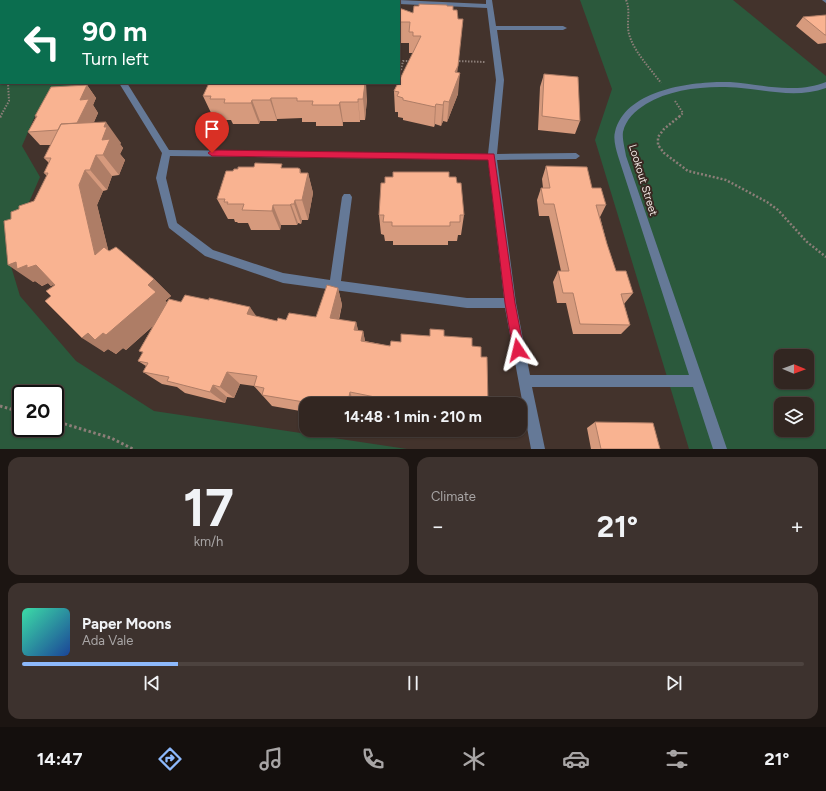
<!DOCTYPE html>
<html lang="en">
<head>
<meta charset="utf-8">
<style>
	body { margin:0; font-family:Figtree,sans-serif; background:#3d322e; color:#f1f3f6; height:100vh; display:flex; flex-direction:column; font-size:15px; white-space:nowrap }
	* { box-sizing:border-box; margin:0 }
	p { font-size:13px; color:#a8a5a5 }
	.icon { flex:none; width:22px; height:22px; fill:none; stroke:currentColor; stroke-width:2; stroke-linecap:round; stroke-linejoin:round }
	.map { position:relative; height:449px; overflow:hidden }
	.sheet { display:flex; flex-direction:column; gap:8px; padding:8px; background:#1c1512; flex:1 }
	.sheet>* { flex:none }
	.hud { position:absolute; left:0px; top:0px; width:400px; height:84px; box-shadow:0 1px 3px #0004,0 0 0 1px #4d433f; background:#0b6e4f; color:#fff; overflow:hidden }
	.needle { width:26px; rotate:91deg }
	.controls { position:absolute; left:774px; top:349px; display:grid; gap:8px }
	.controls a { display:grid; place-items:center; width:40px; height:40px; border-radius:8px; background:#322621; box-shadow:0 1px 3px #0004,0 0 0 1px #4d433f; font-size:20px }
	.speed { position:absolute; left:12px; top:385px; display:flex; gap:8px; font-size:20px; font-weight:700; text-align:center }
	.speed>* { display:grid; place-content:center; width:52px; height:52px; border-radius:50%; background:#322621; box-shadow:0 1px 3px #0004,0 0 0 1px #4d433f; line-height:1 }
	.speed .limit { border:2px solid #111; border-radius:6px; background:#fff; color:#111 }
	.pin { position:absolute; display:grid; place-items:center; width:34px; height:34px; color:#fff; margin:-41px -17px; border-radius:50% 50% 50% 0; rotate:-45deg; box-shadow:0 0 4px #0007 }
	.pin .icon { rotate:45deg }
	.me { position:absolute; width:44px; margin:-22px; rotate:350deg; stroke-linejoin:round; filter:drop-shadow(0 0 3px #0008) }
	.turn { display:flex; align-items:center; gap:14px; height:84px; padding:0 16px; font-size:18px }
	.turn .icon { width:52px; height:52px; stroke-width:2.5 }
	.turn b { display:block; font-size:28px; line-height:34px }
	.big { font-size:30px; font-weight:700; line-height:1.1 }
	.sheet .card { flex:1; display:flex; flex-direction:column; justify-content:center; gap:6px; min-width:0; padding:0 14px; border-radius:12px; background:#3d322e }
	.sheet .dial { align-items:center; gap:0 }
	.dial b { font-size:52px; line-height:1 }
	.song { display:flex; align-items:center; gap:12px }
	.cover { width:48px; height:48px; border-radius:6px; background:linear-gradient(135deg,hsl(160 70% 55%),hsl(220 70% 35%)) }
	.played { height:4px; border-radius:2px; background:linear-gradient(90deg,#8db9fc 20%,#4d433f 20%) }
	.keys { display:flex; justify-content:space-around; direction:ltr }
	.heat { display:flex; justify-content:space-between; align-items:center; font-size:22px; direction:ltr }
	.sheet .tiles { flex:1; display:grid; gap:8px; grid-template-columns:1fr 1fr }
	.card:last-child { grid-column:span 2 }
	.trip { position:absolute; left:299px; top:397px; width:228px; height:40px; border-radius:12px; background:#322621; box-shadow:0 1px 3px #0004,0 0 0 1px #4d433f; font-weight:700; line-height:40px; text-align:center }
	.tab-bar { display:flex; height:64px; justify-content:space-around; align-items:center; background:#140f0d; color:#a8a5a5 }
	.tab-bar .icon { width:28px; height:28px }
	.tab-bar .current { color:#8db9fc }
	.tab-bar b { font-size:18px; color:#f1f3f6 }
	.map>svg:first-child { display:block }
</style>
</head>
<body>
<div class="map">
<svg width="826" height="449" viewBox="0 0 826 449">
	<rect width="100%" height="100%" fill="#43332c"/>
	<path fill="#2b593c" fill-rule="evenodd" d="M0 0H75L1 1V83H75L35 116 22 146 40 177 7 253 20 296 76 361 154 411 407 449H0ZM21 394H55V428H21Z
		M580 0H733L826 76V449H689L595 140 612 89ZM781 356H807V382H781ZM781 404H807V430H781Z"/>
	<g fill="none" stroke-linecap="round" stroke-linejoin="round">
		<path stroke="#8c7e78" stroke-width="2" stroke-dasharray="1.5 1.5" stroke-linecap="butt" d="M626 0C631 11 626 22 629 34 634 52 650 68 661 83
			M456 61 485 62
			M401 70 403 61H411
			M675 101 683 113 679 117
			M0 117 9 101 8 83"/>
		<path stroke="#8c7e78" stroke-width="2.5" stroke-dasharray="2 2" stroke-linecap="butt" d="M680 116 664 129 658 137V145L664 153 688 171 726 180 767 202 778 210 807 242 826 257
			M0 117 1 116"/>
		<path stroke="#8c7e78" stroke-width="3" stroke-dasharray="2.5 2.5" stroke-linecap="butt" d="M0 406 21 412
			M55 421 111 438 133 449"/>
		<path fill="#657997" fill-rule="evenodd" d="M220 0H229L220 1Z
			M399 0 486 4V0H492L496 26H563L567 28 563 30H497L504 80 497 154 576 153 580 156 576 159 497 160 516 303 530 375H689L618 156C616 149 613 139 615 132 625 89 693 81 730 82 751 83 772 89 793 88 805 88 815 86 826 82V88C798 98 770 91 741 88 711 85 672 88 646 104 635 111 626 119 623 132 622 139 625 149 626 156L727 449H713L693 387H532L545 449H531L505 308H467L283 283 205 256 169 228 168 225 156 178 162 153 119 83H127L169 150 488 154 496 80 487 8 399 4V1H396ZM170 156 488 160 504 298H467L341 281 352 197 350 194H344L342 197 330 280 283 273 213 250 177 223 166 178Z
			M822 0H826V3Z"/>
	</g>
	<path fill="#d69a7d" d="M255 0H330L331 1H255Z
		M447 6 453 10 458 19H463L457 73 458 94 447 122 443 121 441 126 435 124 434 127 403 120V118L398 117V112H395L394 91 413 53H409V43H399V8L413 13Z
		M826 15V43L818 44 796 26 803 17Z
		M544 74 580 121 575 134 538 130 540 87Z
		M87 85 96 98 93 105 98 113 94 122 121 143 120 144 123 148 120 154 125 160 119 175 112 176 107 190 103 191 97 205 108 250 154 279 171 296 165 301 167 302H181L256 316 277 321 316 317 338 288 342 305 339 320 356 322 358 331H363L365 341 390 346 401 342 430 336H444L472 346 481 357 488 404H359L354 403V404H306V412L272 406 254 386 240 384 234 398 227 397 225 403 185 393 177 387 162 384 143 372 146 366 138 361 143 353 139 351 153 326 126 350 123 348 116 354 108 349 104 352 51 296 54 284 51 286 48 283 42 286 35 281 33 282 11 219 19 209 34 201 47 176 44 173 49 163 44 158 51 145H40L28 132 36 117 35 116Z
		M203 96 367 99 365 120H360V122H343V126H316V122H302V118L277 119V121H260L259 124H233L231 120H219L218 117H213Z
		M546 166 592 188 606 205 600 217 607 244 616 271 633 293 624 304 630 325 621 334H573L566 303H557L553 282 558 271H561L549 216H539L537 200 541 188H543L542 179Z
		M254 167 283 168 301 173H308L313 193 308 220H302L301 224 298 223 297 225H281L280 230H251L248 223H238L237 222H235L234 219H228L217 199 233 171Z
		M393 177H449L457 183 464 215 461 235H458L457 241H448V245H393V241H385L384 235 381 234 379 215 385 183Z
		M595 422 660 449H591L587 428Z
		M395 430H469L466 437 395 432Z"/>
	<path fill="#ae7d66" d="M95 0H163L160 1H92Z
		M292 0H306V1H289Z
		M463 19 456 82 460 73 458 94 447 122 449 102 455 72Z
		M365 83H366L367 99 365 120 363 99Z
		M87 85 96 98 93 105 98 113 85 142 74 129 80 100Z
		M271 98 277 119V121L270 100Z
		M358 99 360 120V122L358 102Z
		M252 100 260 121 259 124 251 103Z
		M444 101 443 121 441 126 443 105Z
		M340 102 343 122V126L339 105Z
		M436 104 435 124 434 127 435 107Z
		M106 122 121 143 120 144 123 148 120 154 125 160 119 175 103 155 102 140 104 127Z
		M96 155 112 176 107 190 90 170Z
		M300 169 305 185 308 173 313 193 308 220 302 200 300 173Z
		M85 170 103 191 97 205 114 273 95 255 79 185Z
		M295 200 302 220 301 224 294 204Z
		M291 204 298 223 297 225 290 205Z
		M273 205 281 225 280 230 272 211Z
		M16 262 27 265H36L59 283 51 286 48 283 42 286 35 281 33 282 8 265Z
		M154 279 171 296 165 301 173 308 126 350 123 348 116 354 108 349 104 352 82 338Z
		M338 288 342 305 335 334 330 318Z
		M250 307 261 323 247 314Z
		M356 322 360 337 354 330Z
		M363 331 366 346 361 341Z
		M227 372 240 384 234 398 220 387Z
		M213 385 227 397 225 403 210 392Z
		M350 392 354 403V404H349L348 401Z
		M334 399 337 404H333Z"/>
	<path fill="#f9b391" stroke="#ae7d66" d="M70 0H95L92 1H71Z
		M260 0H292L289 1H261Z
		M302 0H330L331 1H302Z
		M342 0H372L375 1H340Z
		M419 4 447 5V6H453V10H457L458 19H463L458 66 455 72 460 73 449 102 444 101 443 105 436 104 435 107 403 100V98L397 96 399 92 394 91 398 83H399V81L421 36H413V32H409L410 22H399V8L413 13 414 6H419Z
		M826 15V35H825L803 17Z
		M544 74 578 77 580 121 542 116Z
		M209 83H365L363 99H358V102H340L339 105H312L313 101H297V98H271L270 100H252L251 103H224L225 99H210L211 96H203Z
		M87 85 80 100 89 99 77 123 61 124 58 130 28 132 37 116H35L51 87Z
		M106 122 104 127H107L102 140 110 139 103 155H96L90 170H85L79 185 95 255 104 247 109 251 116 247 154 279 148 285 156 292 106 335 103 333 95 340 88 333 82 338 45 301 51 296 46 291 55 285 36 265 27 268V265L17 269 16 262 8 265 4 221 11 219V212L19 209V206L34 201 48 173H44L51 158H44L61 124Z
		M255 163 282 164 281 168H298L300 169V173H308L302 200H295L294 204H291L290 205H273L272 211 242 210 244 204H227L228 202H224L225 199H217L226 171H233L234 169H238V167H254Z
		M546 166 587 167 592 188H601L606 205H596L607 244 616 271H626L633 293 621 294 630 325 580 324 573 293H563L558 271H569L554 204H544L541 188H550Z
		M393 172H449V177H456L457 183H461L464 215H460V222H450V226H392V222H383L384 215H379L381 183H385V177H393Z
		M327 285 338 288 330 318 356 322 354 330 363 331 361 341 390 346 391 341 401 342V334L430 336V329L444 330V336L472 338V346L481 347V357H487L488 404H385V403H379L380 398 350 392 348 401 334 399 333 404H316L262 395 264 388 254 386 257 376 227 372 220 387 213 385 210 392 167 381 169 377 143 372 148 363 138 361 143 352 139 351 169 299 181 302 185 295 209 300V298L250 307 247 314 277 321 278 318 286 320 289 313 316 317Z
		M595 422 653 423 660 449H601Z"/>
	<path fill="#e11d48" stroke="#92132f" d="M212 150 494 154 515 303 524 350 522 354 518 355 514 354 513 350 505 303 488 160 212 156 208 153Z"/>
	<g text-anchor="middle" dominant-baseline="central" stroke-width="4" stroke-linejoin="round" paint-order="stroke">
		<g font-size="11" fill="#f4e9e5" stroke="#382922">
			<text transform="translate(643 180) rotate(73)">Lookout Street</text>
		</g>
	</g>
</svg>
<div class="controls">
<a><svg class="needle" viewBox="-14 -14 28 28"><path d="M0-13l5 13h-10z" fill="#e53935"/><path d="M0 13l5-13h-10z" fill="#a8a5a5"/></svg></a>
<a><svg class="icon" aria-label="layers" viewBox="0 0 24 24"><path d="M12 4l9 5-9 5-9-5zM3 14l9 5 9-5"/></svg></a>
</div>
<div class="speed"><div class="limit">20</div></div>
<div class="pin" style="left:212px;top:153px;background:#d93025"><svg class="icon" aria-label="arrive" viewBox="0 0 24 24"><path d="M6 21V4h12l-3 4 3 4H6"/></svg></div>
<svg class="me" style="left:518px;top:350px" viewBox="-20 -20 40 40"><path d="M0-17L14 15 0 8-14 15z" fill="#e11d48" stroke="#fff" stroke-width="4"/></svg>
<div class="trip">14:48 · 1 min · 210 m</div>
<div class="hud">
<div class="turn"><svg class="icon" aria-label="left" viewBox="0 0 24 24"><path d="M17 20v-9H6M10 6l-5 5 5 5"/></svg><div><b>90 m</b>Turn left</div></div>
</div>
</div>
<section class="sheet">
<div class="tiles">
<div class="card dial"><b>17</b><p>km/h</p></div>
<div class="card"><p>Climate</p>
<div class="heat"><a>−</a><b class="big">21°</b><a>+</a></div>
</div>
<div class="card">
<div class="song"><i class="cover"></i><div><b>Paper Moons</b><p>Ada Vale</p></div></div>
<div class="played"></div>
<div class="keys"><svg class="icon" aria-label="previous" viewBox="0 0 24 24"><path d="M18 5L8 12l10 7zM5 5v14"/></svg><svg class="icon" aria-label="pause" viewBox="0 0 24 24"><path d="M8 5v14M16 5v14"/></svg><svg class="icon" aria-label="next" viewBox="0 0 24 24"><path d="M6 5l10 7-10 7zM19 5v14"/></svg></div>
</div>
</div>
</section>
<nav class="tab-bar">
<b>14:47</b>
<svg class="icon current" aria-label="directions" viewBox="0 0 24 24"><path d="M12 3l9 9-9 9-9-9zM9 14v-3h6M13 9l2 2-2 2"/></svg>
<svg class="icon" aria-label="music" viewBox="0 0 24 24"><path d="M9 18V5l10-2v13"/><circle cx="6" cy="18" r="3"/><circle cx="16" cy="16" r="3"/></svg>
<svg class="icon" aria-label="phone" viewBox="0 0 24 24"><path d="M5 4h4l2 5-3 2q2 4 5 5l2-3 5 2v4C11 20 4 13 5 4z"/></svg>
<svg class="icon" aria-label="climate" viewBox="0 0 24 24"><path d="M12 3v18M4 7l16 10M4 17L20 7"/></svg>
<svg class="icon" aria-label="car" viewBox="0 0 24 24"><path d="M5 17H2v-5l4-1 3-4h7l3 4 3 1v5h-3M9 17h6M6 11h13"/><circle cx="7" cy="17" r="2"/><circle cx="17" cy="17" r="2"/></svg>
<svg class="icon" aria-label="filters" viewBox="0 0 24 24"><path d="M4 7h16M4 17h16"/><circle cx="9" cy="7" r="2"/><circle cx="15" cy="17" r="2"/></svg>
<b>21°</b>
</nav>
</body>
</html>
